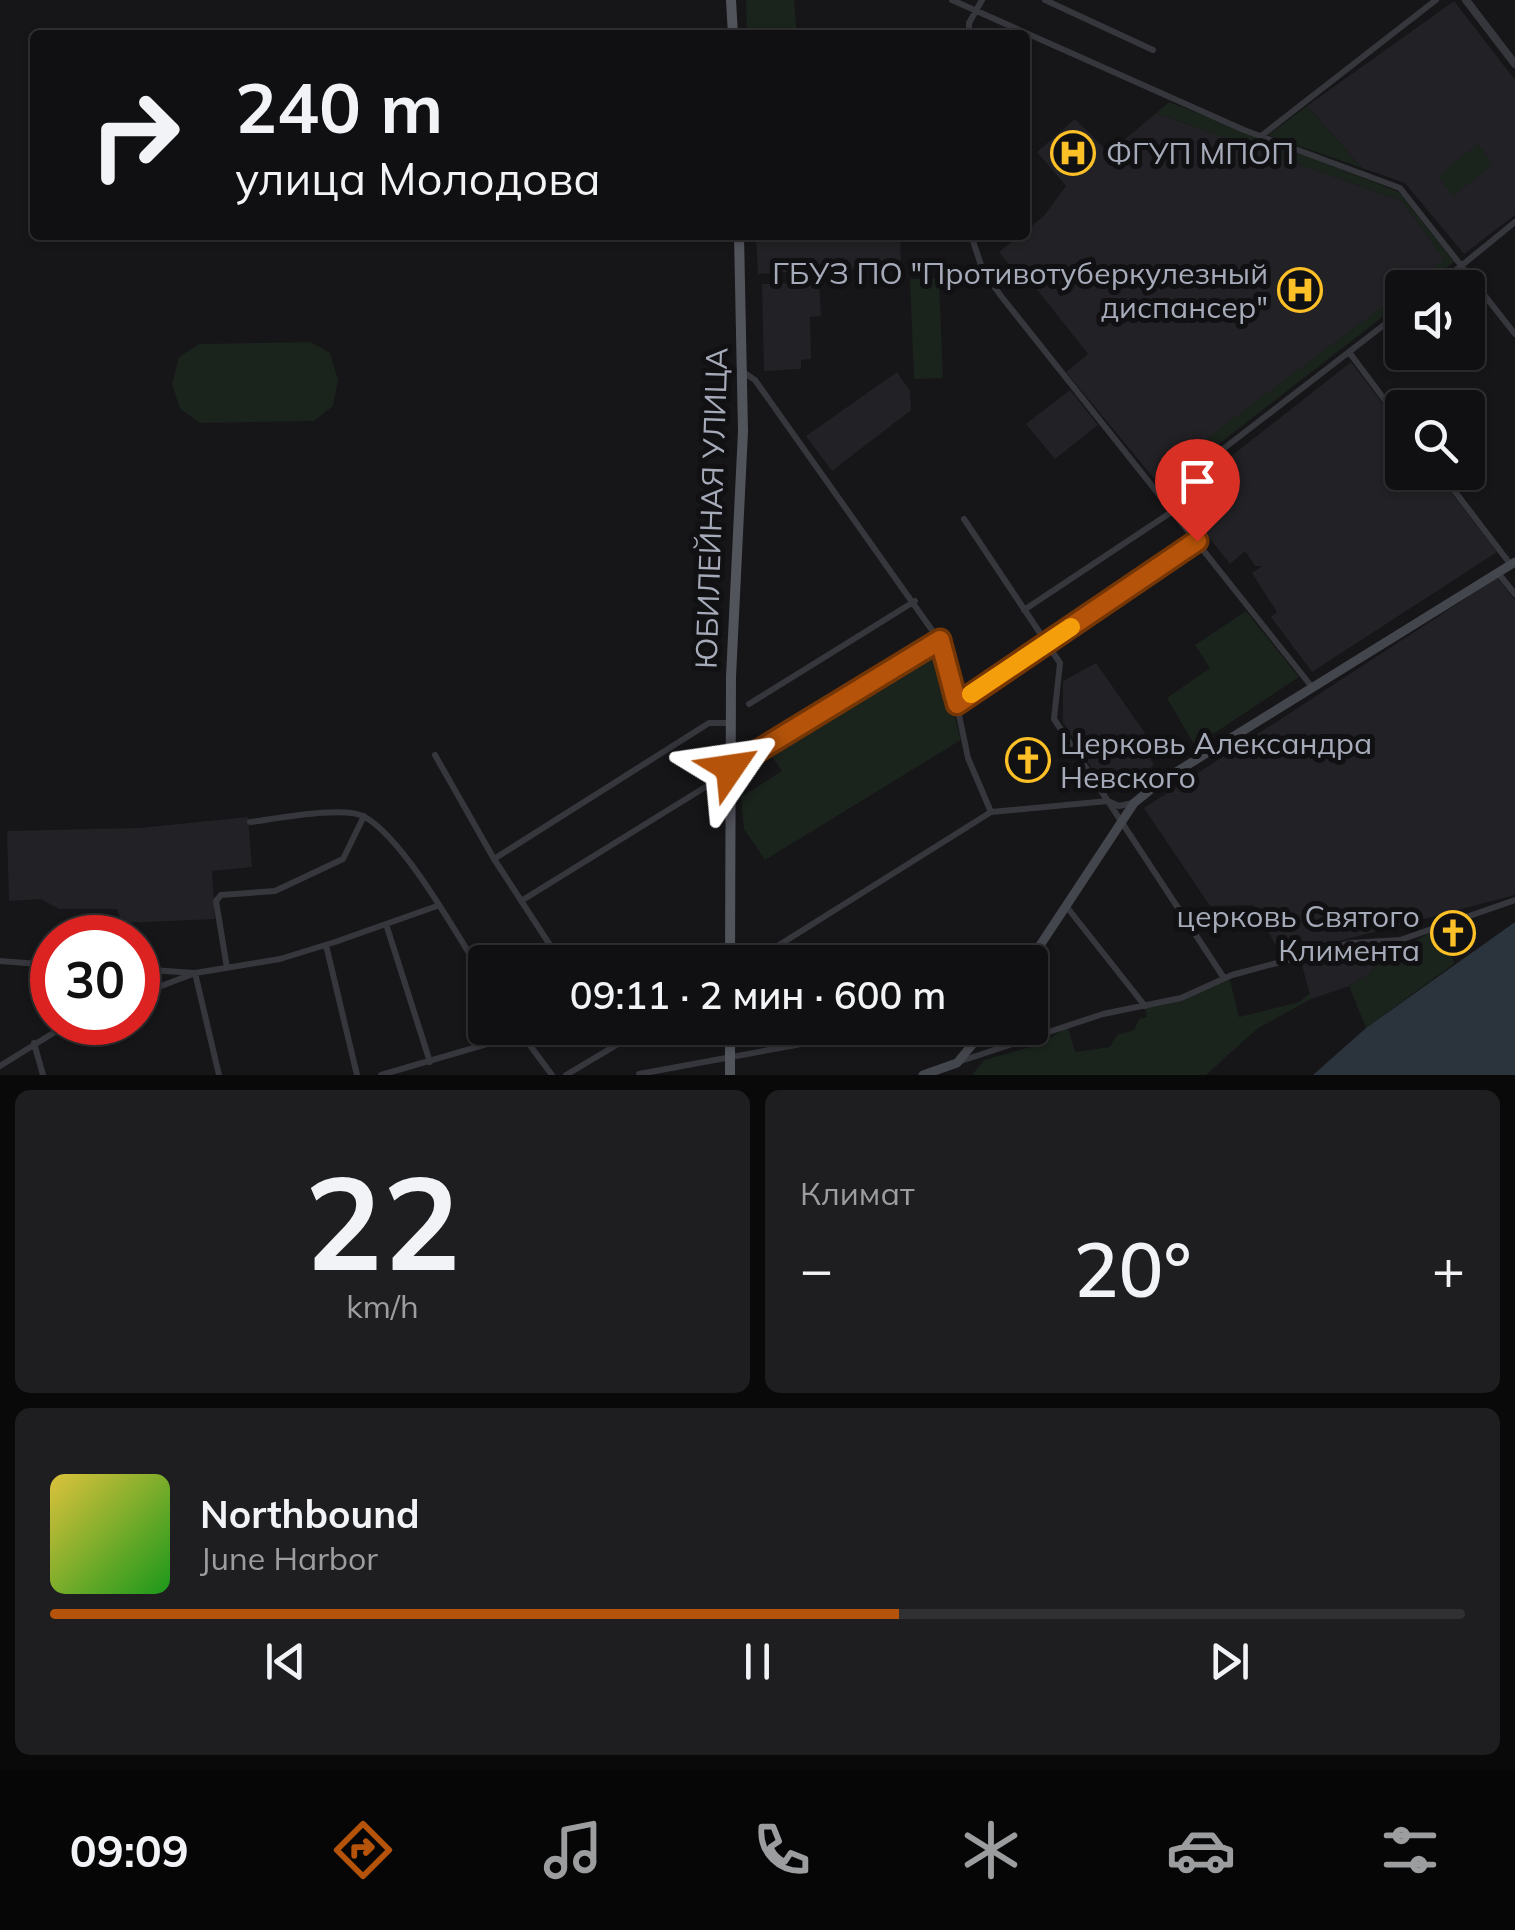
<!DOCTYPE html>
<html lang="ru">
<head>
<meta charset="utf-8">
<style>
	body { margin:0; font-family:Mulish,sans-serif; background:#1e1e20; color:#f1f3f6; height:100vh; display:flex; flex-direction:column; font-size:38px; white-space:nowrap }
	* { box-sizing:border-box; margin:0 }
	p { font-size:32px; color:#9c9d9f }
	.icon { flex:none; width:55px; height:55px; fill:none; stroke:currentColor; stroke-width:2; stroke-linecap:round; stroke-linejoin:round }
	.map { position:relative; height:1075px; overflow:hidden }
	.panel { display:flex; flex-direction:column; gap:15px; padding:15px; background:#09090a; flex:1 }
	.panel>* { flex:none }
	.guide { position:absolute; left:30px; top:30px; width:1000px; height:210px; border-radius:10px; box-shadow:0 2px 8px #0004,0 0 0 2px #303032; background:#101012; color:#f1f3f6; overflow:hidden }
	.tools { position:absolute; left:1385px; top:270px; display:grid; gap:20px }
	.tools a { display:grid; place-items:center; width:100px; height:100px; border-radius:10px; background:#101012; box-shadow:0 2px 8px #0004,0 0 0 2px #303032; font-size:50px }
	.speed { position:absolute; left:30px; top:915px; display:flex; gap:20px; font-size:50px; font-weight:700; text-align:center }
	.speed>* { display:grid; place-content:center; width:130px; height:130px; border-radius:50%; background:#101012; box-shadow:0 2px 8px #0004,0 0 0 2px #303032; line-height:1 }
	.speed .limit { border:15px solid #d22; background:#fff; color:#111 }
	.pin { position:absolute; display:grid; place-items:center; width:85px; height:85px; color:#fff; margin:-102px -42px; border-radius:50% 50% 50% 0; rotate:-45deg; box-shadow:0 0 10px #0007 }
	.pin .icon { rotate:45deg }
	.me { position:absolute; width:110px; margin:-55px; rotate:58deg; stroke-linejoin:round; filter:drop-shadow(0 0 8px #0008) }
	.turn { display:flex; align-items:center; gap:35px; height:210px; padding:0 40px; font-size:45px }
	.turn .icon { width:130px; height:130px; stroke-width:2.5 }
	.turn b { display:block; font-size:70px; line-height:85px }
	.big { font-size:75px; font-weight:600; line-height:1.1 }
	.panel .widget { flex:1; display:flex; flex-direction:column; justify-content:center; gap:15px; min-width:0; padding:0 35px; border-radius:15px; background:#1e1e20 }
	.panel .dial { align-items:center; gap:0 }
	.dial b { font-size:130px; line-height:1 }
	.song { display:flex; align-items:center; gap:30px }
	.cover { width:120px; height:120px; border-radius:15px; background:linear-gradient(135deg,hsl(50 70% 55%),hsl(120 70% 35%)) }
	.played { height:10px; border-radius:5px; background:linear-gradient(90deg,#b45309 60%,#303032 60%) }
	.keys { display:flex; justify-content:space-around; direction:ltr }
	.heat { display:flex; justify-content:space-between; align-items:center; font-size:55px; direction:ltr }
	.panel .tiles { flex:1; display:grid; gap:15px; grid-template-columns:1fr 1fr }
	.widget:last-child { grid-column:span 2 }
	.trip { position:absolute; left:468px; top:945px; width:580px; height:100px; border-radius:10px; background:#101012; box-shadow:0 2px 8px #0004,0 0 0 2px #303032; font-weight:600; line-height:100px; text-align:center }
	.tab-bar { display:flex; height:160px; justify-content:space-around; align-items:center; background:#060607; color:#9c9d9f }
	.tab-bar .icon { width:70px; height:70px }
	.tab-bar .on { color:#b45309 }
	.tab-bar b { font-size:45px; color:#f1f3f6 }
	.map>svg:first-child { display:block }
</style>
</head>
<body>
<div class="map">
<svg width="1515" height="1075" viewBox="0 0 1515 1075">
	<rect width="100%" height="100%" fill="#161518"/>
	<path fill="#222125" d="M1454 1 1515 80V215L1464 254 1405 183 1362 168 1307 106Z
		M1156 113 1402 201 1445 260 1179 460 1161 475 1162 488 1066 372 1088 354 1024 273H1016L999 252 1044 216 1066 186 1037 152 1075 119 1109 153Z
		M756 235H900L901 266 758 274Z
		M819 282 821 316 810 317 811 359 801 360V369L764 371 762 284Z
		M1351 362 1402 429V472L1436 473 1497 552 1312 672 1271 617 1277 612 1252 573 1262 566H1255L1245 551 1230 564 1178 498Z
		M897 372 910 391 911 410 832 471 806 436Z
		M1070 390 1098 425 1055 459 1026 424Z
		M1497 578 1515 600V895L1282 956 1253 905 1210 906 1144 808Z
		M1096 663 1145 733 1141 743 1154 765 1123 790 1102 785 1063 722V681Z
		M248 817 252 867 212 871 215 919 122 923 117 909H59L41 899 9 901 7 831 139 828Z
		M1346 947 1377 953 1372 972 1349 986 1311 999 1301 961Z"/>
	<path fill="#1b231d" d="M746 0H794L797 35H747Z
		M1169 102 1399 192 1454 262 1421 287H1408L1444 259 1402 201 1156 113Z
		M1307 106 1362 168 1268 135Z
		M1478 144 1493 164 1453 196 1438 176Z
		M939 278 943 378 914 379 910 279Z
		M1402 292V302L1162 488 1161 475 1179 459Z
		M311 342 330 353 338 380 333 406 314 421 200 423 180 409 172 384 179 357 199 344Z
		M1246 611 1299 677 1195 746 1167 698 1210 668 1195 645Z
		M937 647 961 740 765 860 744 829 741 797 782 771 768 751Z
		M1435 929 1455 963 1366 1028 1349 986 1372 972 1377 953 1403 949Z
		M1230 980 1239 1017 1299 1002 1310 993 1311 999 1257 1029 1206 1075H972L984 1060 1038 1045 1068 1027 1075 1052 1110 1047 1117 1035 1134 1030 1139 1019 1147 1017 1145 1008Z"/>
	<path fill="#2b343c" d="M1515 922V1075H1313L1366 1028Z"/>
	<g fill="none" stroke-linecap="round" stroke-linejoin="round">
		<path stroke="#36373d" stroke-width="6" d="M952 0 1244 130 1400 188 1515 334
			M1045 0 1153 50
			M969 35V23L982 0
			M1261 136 1436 0
			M971 235 983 271 1001 296 1312 687
			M1434 288 1515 222
			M1349 352 1402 423
			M743 372 755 380 939 640 947 657 968 758 991 812
			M1440 472 1511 565
			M1161 497 1402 311
			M964 519 1060 663 1054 719 1224 978
			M1498 573 1515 594
			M1024 610 1173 511
			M749 704 915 601
			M957 704 1197 541
			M435 755 494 859 561 962
			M732 767 939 640
			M250 822C275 819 345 805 365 817 406 841 458 937 485 979
			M494 859 709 723H730
			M521 901 707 786
			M1066 906 1145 1006
			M386 924 430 1062
			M326 945 357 1075
			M0 961 52 965
			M752 962 991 812 1108 801 1119 806 1133 803
			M227 968 216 901 221 895 275 891 343 859 364 816
			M138 969 194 973
			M195 973 219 1075
			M138 995 195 973 280 959 335 942 437 906
			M517 1028 552 1075
			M34 1043 43 1075
			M958 1062 1103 1014 1181 998 1232 975 1351 943 1400 940 1515 900
			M0 1066 71 1022
			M639 1074 845 1036
			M381 1075 522 1034
			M566 1075 645 1028"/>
		<path stroke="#36373d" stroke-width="8" d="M1466 0 1515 64"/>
		<path stroke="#44464d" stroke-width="9" d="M1029 962 1134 803 1160 782 1515 562
			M923 1075 957 1063 986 1028"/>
		<path stroke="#52545c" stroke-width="10" d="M731 0 733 35
			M730 962 731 677 743 431 739 235
			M730 1028V1075"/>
	</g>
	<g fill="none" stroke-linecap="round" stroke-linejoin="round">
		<g stroke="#753606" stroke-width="25">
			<path id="route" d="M730 768 940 640 957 704 1197 541"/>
		</g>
		<use href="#route" stroke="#b45309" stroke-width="18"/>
		<path stroke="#f59e0b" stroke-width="18" d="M971 694 1071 627"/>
	</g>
	<defs>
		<g id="hospital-ring" transform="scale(2.25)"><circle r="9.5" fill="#111013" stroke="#fec027" stroke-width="1.5"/><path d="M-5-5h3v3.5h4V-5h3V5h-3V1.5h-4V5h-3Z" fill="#fec027"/></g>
		<g id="church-ring" transform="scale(2.25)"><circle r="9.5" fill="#111013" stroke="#fec027" stroke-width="1.5"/><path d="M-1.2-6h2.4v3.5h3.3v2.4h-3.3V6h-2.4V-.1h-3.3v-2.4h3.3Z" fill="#fec027"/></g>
	</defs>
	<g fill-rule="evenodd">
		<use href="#hospital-ring" x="1073" y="153"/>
		<use href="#hospital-ring" x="1300" y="290"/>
		<use href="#church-ring" x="1028" y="760"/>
		<use href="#church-ring" x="1453" y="933"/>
	</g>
	<g text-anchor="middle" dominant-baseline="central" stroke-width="10" stroke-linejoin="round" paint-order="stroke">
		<g font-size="30" fill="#a6abb9" stroke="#111013" text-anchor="start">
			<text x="1106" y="153">ФГУП МПОП</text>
			<text x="1268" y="273" text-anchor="end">ГБУЗ ПО "Противотуберкулезный<tspan x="1268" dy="34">диспансер"</tspan></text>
			<text x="1060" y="743">Церковь Александра<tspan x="1060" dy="34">Невского</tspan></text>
			<text x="1420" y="916" text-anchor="end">церковь Святого<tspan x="1420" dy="34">Климента</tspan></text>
		</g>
		<g font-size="30" fill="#a6abb9" stroke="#111013">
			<text transform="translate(711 508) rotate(-88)">ЮБИЛЕЙНАЯ УЛИЦА</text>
		</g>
	</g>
</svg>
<div class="tools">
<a><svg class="icon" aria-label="sound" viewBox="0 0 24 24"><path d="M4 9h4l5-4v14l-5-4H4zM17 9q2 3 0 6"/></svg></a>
<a><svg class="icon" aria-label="search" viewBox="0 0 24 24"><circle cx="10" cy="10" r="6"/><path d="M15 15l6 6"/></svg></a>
</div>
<div class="speed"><div class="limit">30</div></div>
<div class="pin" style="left:1197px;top:541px;background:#d93025"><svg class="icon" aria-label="arrive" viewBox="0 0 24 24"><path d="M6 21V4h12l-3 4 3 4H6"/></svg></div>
<svg class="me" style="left:730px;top:768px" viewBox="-20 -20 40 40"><path d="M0-17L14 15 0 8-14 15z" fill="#b45309" stroke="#fff" stroke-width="4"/></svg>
<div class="trip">09:11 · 2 мин · 600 m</div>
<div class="guide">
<div class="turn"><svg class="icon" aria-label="right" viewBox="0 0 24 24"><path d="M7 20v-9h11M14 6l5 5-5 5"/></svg><div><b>240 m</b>улица Молодова</div></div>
</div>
</div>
<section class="panel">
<div class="tiles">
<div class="widget dial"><b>22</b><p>km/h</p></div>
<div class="widget"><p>Климат</p>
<div class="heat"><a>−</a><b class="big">20°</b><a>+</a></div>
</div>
<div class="widget">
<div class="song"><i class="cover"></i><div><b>Northbound</b><p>June Harbor</p></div></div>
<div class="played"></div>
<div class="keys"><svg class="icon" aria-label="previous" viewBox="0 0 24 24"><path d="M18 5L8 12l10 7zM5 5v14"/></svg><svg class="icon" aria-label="pause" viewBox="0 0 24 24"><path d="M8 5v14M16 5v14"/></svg><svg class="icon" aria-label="next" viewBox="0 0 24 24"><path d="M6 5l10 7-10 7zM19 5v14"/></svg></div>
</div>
</div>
</section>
<nav class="tab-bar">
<b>09:09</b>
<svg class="icon on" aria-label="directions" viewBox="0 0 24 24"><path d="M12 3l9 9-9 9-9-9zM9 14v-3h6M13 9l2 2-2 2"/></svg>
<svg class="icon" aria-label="music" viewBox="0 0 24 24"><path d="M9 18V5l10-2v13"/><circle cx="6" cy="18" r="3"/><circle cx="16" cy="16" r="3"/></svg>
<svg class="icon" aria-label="phone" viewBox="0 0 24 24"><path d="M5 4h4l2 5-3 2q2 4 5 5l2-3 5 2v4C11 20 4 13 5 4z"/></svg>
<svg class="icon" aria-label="climate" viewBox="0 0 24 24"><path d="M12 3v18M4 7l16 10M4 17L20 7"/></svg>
<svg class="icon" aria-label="car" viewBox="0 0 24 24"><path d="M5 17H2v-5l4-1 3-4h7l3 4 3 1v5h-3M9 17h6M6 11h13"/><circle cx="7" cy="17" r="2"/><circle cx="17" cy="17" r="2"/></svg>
<svg class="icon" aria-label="filters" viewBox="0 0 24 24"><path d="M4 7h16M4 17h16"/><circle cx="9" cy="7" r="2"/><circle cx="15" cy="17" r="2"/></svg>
</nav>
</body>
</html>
